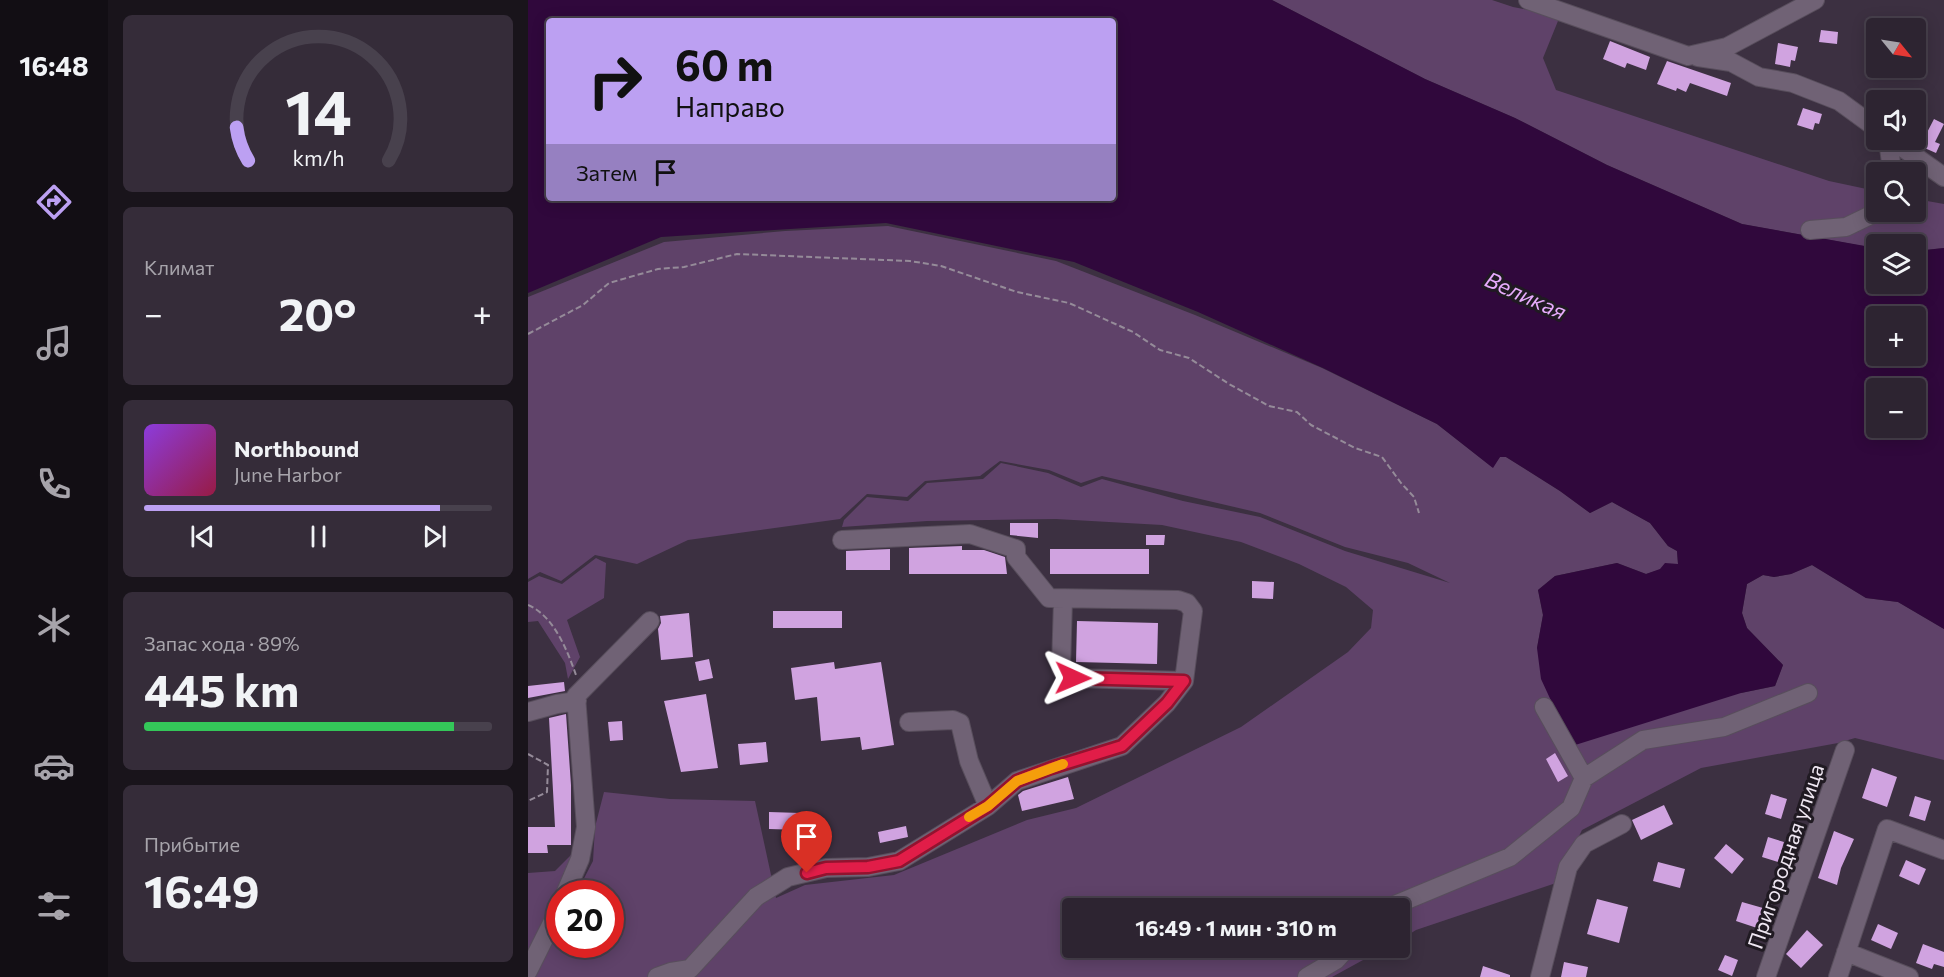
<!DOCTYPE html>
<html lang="ru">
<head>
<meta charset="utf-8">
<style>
	body { margin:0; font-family:Commissioner,sans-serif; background:#352c39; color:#f1f3f6; height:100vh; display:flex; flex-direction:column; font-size:22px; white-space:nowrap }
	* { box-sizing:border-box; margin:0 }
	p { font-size:20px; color:#a7a4ab }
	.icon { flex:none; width:33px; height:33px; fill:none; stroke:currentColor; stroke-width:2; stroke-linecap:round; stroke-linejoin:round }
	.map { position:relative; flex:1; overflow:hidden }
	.drawer { display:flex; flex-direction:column; gap:15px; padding:15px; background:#19141b; width:420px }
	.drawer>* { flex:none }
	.top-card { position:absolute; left:18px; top:18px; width:570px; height:183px; border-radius:6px; box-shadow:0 3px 15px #0003,0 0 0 2px #48414d; background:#bca0f2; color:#111; overflow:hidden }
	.needle { width:39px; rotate:120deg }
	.tools { position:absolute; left:1338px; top:18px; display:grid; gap:12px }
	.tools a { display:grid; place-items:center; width:60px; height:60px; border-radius:6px; background:#2d2431; box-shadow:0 3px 15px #0003,0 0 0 2px #48414d; font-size:30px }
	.speed { position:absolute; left:18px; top:880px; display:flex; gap:12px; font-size:30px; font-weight:700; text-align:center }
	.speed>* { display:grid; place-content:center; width:78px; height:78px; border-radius:50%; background:#2d2431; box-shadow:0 3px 15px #0003,0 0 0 2px #48414d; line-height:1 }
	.speed .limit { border:9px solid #d22; background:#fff; color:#111 }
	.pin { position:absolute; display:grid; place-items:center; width:51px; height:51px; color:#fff; margin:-62px -26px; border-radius:50% 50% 50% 0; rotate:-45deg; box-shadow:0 0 6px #0007 }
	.pin .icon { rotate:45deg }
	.me { position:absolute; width:66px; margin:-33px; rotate:91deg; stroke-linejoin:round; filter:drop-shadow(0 0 4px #0008) }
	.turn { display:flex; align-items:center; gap:21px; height:126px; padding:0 30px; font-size:27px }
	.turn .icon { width:78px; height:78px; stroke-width:2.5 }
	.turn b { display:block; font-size:42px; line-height:51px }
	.then { display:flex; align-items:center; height:57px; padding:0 30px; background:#0003; gap:12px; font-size:22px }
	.big { font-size:45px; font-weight:700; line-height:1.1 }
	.drawer .widget { flex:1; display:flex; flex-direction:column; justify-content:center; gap:9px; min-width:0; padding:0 21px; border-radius:9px; background:#352c39 }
	.drawer .dial { align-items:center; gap:0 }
	.dial svg { height:156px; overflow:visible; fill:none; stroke:#48414d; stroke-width:7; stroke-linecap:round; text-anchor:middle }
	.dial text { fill:#f1f3f6; stroke:none }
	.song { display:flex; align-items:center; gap:18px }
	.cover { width:72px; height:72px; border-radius:9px; background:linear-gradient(135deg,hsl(270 70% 55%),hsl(340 70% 35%)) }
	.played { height:6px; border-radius:3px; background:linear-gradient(90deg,#bca0f2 85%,#48414d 85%) }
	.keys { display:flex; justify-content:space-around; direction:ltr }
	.heat { display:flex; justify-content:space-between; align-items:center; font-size:33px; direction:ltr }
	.charge { height:9px; border-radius:4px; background:linear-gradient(90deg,#34c759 89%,#48414d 0) }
	.trip { position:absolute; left:534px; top:898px; width:348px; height:60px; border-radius:6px; background:#2d2431; box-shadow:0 3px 15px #0003,0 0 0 2px #48414d; font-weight:700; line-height:60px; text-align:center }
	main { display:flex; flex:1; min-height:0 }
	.dock { display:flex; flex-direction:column; width:108px; justify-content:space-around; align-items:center; background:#120e14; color:#a7a4ab }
	.dock .icon { width:42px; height:42px }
	.dock .selected { color:#bca0f2 }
	.dock b { font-size:27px; color:#f1f3f6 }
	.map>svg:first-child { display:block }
</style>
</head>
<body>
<main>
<nav class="dock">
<b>16:48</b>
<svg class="icon selected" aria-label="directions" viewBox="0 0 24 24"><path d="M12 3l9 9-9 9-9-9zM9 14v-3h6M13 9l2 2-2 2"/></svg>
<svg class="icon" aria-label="music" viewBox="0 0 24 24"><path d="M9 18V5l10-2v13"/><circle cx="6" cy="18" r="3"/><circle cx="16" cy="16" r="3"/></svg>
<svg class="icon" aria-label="phone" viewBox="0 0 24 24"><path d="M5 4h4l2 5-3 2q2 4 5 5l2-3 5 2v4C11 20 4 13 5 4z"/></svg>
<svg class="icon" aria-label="climate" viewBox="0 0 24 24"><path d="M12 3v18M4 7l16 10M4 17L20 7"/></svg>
<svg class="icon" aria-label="car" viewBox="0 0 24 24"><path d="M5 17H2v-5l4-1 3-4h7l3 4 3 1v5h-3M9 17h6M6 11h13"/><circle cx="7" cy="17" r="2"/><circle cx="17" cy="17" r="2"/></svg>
<svg class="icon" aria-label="filters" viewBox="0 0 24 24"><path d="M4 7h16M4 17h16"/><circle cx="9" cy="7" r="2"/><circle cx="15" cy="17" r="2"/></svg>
</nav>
<section class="drawer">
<div class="widget dial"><svg viewBox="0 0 100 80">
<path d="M14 69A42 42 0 1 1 86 69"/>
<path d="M14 69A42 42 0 0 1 8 52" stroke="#bca0f2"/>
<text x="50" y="56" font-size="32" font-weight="700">14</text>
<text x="50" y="72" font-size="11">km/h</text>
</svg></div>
<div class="widget"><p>Климат</p>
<div class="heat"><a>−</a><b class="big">20°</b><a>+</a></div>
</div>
<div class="widget">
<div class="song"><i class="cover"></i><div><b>Northbound</b><p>June Harbor</p></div></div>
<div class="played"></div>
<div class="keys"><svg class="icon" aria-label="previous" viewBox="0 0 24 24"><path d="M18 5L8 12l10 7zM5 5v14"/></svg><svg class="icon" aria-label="pause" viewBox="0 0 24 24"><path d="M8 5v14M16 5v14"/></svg><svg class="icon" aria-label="next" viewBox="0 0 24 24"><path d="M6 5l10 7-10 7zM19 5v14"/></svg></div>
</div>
<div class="widget"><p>Запас хода · 89%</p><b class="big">445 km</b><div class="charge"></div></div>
<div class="widget"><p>Прибытие</p><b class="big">16:49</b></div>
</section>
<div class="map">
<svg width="1416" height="977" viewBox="0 0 1416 977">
	<rect width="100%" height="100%" fill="#3c3041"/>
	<path fill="#5f4269" d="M744 0H964L985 7 1032 16 1015 58 1028 90 1301 181 1348 191V212H1388V199L1416 204V248L1388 251V244H1348V248H1346L1214 224 1079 165 987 118 897 79Z
		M360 226 528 261 667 315 794 368 909 424 964 467 972 457H978L1032 491 1062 513 1084 502 1122 523 1140 546 1149 551 1150 564 1118 574 1089 563 1027 576 1010 590 1015 615 1009 648 1213 693 1247 686 1255 665 1219 628 1214 613 1219 584 1235 575 1246 577 1263 574 1284 565 1338 598 1370 602 1416 629V760L1327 738 1310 743 1173 768 1054 830 1028 883 888 930 872 940V909H544V948H857L804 977H0L31 927 32 945H82V894H48L65 861 67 827 76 792 142 799 227 801 248 898 277 885 366 875 499 820 548 808 713 727 820 652 843 628 845 610 818 587 771 564 713 542 634 525 528 519 399 521 314 527 316 520 339 497 380 501 399 483 455 479 473 463 520 473 553 487 574 479 655 501 732 517 817 551 922 583 880 563 817 547 732 513 574 476 553 483 521 470 472 461 452 476 397 481 379 497 339 494 312 519 160 540 109 564 67 555 33 581 12 572 0 579V297L136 242 257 231Z
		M68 558 78 563 76 598 39 620 52 657 40 679 37 663 10 621 0 622V582L11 576 34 584Z
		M47 851 41 871 0 963V873L27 871Z"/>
	<path fill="#30083c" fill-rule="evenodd" d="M0 0H744L897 79 987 118 1079 165 1214 224 1348 248V284H1388V251L1416 248V629L1370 602 1338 598 1284 565 1263 574 1246 577 1235 575 1219 584 1214 613 1219 628 1255 665 1247 686 1213 693 1044 746 1013 679 1009 648 1015 615 1010 590 1027 576 1089 563 1118 574 1132 569 1137 563 1150 564 1149 551 1140 546 1122 523 1084 502 1062 513 1032 491 978 457H972L965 468 909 424 795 368 670 312 546 262 358 223 133 237 0 293ZM21 21H585V198H21ZM1348 316H1388V356H1348ZM1348 388H1388V428H1348Z"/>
	<path fill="#d0a3e0" d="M1293 30 1310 32 1309 44 1291 42Z
		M1082 41 1122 57 1118 70 1099 63 1097 68 1075 59Z
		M1250 43 1270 47 1267 61 1263 60 1262 67 1247 64Z
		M1139 61 1203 83 1199 96 1162 83 1158 92 1149 88 1148 91 1129 84Z
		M1275 108 1294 114 1291 124 1287 123 1285 130 1269 125Z
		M1406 119 1416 124 1407 142 1412 144 1408 153 1392 146Z
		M482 523H510V538L482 535Z
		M618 535H637L636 545H618Z
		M434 546V550H456L477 557 479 574H381V548Z
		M362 549V570H318V551Z
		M522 549H621V574H522Z
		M724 581 746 582 745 599 724 598Z
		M245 611H314V628H245Z
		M161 613 165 657 133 660 130 629 133 623 132 616Z
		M549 621 630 623 629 664 548 662Z
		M181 659 185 678 171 681 167 662Z
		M306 662 307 669 353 662 366 745 334 750 332 737 293 741 289 697 267 700 263 668Z
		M36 682 37 691 0 698V686Z
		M178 694 190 768 153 772 136 701Z
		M38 714 43 785V845H19L20 853H0V827H27L21 718Z
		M94 721 95 740 82 741 80 722Z
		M238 742 240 762 212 765 210 744Z
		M1027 753 1040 776 1030 782 1018 759Z
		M1344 768 1369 777 1359 807 1334 798Z
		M540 777 546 799 494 811 490 795 495 791Z
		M1243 794 1259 799 1253 819 1237 814Z
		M1387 796 1403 801 1397 821 1381 816Z
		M1136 805 1145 824 1113 840 1104 820Z
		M241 812 273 813V830L241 829Z
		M378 826 380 837 352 843 350 832Z
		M1306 831 1326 839 1313 868 1309 885 1290 878Z
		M1240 837 1256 842 1250 862 1234 857Z
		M1198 844 1216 859 1204 874 1186 858Z
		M1378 860 1398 869 1391 885 1371 876Z
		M1130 862 1157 869 1152 888 1125 881Z
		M1069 899 1100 907 1091 943 1059 934Z
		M1214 902 1235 908 1229 928 1208 921Z
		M1350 924 1370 933 1363 949 1343 940Z
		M1279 930 1295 945 1273 968 1258 954Z
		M1395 944 1416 952V967L1406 964 1404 969 1388 963Z
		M1197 955 1210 960 1204 976 1190 970Z
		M1036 962 1060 967 1058 977H1033Z
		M955 966 982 975V977H952Z"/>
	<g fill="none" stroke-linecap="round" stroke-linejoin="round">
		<g stroke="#584e5c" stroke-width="20">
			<path id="minor" d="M1000 0 1160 56 1199 47 1287 0
				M1170 57 1203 62 1231 77 1265 83 1311 101 1348 128
				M1360 140 1363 163 1361 172
				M1364 140 1416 177
				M1282 230 1318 227 1349 212
				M535 600 533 668 537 675 545 678 656 681
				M0 712 29 704 49 701
				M381 722 425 720 432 723 441 761 460 806
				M1056 778 1115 740 1196 727 1280 693
				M37 894 52 859 58 827 48 696 122 621
				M857 909 982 857 1043 808 1056 778 1016 707
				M1318 952 1381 977
				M0 971 32 907
				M129 977 143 972 162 969 228 897 260 877 298 868 340 867 371 861 460 806 489 781 594 746 639 703 656 681 665 611 659 603 650 600 521 598 488 557V549L442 534 314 540
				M779 977 808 960 819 948
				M1012 977 1040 867 1056 844 1094 824
				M1238 977 1317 750
				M1310 977 1359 829 1416 850"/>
		</g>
		<path stroke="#958b99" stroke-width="2" stroke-dasharray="6 3" stroke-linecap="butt" d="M0 334 55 305 81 283 130 269 156 267 209 254 382 261 413 266 489 292 541 303 605 332 632 350 661 358 701 384 741 406 769 412 783 425 827 448 854 457 873 483 886 497 891 513
			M0 605C26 616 39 650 48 675
			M0 754 20 765 19 792 0 801"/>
		<use href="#minor" stroke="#706275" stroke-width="18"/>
	</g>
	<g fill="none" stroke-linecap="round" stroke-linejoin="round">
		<g stroke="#92132f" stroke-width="15">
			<path id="route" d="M279 873 298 868 340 867 371 861 460 806 489 781 523 768 594 746 639 703 656 681 545 678"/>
		</g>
		<use href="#route" stroke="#e11d48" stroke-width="10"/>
		<path stroke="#f59e0b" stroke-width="10" d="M441 817 460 806 489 781 535 764"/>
	</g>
	<g text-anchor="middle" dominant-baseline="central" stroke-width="6" stroke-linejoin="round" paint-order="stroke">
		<g font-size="21" fill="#efe7f2" stroke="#201a22">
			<text transform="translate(1257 856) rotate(-71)">Пригородная улица</text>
		</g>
		<g font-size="22" font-style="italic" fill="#e7abfc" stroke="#201a22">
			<text transform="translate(998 295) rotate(24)">Великая</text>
		</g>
	</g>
</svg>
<div class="tools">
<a><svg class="needle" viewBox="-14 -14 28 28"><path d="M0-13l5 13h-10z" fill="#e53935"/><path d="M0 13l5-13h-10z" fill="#a7a4ab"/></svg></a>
<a><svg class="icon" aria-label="sound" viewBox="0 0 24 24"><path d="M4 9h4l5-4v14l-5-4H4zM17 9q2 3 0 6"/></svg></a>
<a><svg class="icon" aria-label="search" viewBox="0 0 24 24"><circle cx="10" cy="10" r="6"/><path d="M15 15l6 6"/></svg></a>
<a><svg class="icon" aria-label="layers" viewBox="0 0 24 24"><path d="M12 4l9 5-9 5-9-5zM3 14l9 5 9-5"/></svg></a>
<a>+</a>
<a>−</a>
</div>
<div class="speed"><div class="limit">20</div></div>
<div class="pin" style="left:279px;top:873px;background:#d93025"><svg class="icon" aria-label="arrive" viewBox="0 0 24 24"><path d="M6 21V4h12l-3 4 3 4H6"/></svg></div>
<svg class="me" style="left:545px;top:678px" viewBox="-20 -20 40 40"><path d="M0-17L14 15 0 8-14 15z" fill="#e11d48" stroke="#fff" stroke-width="4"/></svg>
<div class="trip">16:49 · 1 мин · 310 m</div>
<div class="top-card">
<div class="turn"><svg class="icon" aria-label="right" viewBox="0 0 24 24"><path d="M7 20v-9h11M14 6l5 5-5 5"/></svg><div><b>60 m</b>Направо</div></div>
<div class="then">Затем<svg class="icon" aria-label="arrive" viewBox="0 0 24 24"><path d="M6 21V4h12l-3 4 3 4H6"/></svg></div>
</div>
</div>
</main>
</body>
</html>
